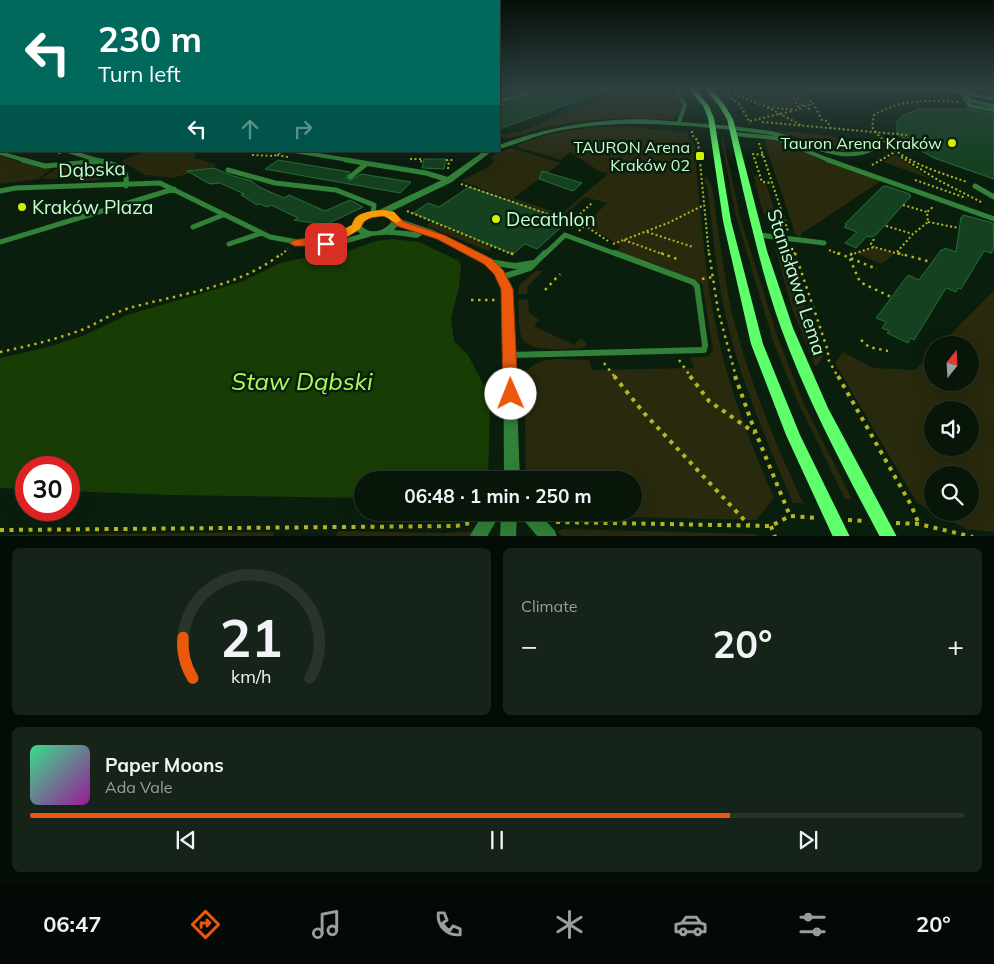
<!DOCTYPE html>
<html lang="en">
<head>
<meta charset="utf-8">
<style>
	body { margin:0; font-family:Mulish,sans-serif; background:#162318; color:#f1f3f6; height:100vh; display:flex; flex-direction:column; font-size:19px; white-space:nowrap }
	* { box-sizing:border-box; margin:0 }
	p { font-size:16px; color:#989f9c }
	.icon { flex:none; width:28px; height:28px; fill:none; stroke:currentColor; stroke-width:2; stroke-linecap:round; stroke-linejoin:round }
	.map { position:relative; height:536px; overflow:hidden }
	.details { display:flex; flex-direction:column; gap:12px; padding:12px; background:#040c06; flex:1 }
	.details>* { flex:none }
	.hud { position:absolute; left:0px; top:0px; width:500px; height:152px; box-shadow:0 5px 20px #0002,0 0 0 1px #29352b; background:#00695c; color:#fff; overflow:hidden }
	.needle { width:32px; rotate:18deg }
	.controls { position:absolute; left:924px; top:336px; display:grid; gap:10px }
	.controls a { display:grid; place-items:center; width:55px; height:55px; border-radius:50%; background:#08160a; box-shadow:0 5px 20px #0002,0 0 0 1px #29352b; font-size:25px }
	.speed { position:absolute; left:15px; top:456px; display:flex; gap:10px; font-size:25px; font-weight:700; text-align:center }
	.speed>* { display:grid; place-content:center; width:65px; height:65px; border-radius:50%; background:#08160a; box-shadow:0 5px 20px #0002,0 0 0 1px #29352b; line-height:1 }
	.speed .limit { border:8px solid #d22; background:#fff; color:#111 }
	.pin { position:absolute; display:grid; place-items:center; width:42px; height:42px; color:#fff; margin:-21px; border-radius:10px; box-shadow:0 2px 8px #0006 }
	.me { position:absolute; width:55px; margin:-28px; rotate:359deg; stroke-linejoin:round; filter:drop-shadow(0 0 4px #0008) }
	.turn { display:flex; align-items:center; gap:18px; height:105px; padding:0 15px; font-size:22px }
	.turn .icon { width:65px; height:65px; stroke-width:2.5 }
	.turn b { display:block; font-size:35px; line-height:42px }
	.lanes { display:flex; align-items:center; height:48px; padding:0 15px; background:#0003; justify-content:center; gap:25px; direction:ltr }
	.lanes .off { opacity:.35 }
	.big { font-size:38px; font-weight:700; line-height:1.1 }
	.details .tile { flex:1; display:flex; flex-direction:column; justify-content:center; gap:8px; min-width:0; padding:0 18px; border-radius:8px; background:#162318 }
	.details .dial { align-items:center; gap:0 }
	.dial svg { height:130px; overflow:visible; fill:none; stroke:#29352b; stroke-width:7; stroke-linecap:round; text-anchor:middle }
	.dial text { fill:#f1f3f6; stroke:none }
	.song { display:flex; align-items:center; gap:15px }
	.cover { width:60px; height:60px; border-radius:8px; background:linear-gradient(135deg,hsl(150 70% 55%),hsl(300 70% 35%)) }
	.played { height:5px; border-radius:2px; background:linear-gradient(90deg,#ea580c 75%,#29352b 75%) }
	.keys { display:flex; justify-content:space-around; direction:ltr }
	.heat { display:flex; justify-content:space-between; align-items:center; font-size:28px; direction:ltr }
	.details .tiles { flex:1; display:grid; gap:12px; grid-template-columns:1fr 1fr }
	.tile:last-child { grid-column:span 2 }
	.trip { position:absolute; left:354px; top:471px; width:288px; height:50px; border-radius:25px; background:#08160a; box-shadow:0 5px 20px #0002,0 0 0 1px #29352b; font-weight:700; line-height:50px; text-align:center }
	.menu { display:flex; height:80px; justify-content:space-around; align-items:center; background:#030904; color:#989f9c }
	.menu .icon { width:35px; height:35px }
	.menu .selected { color:#ea580c }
	.menu b { font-size:22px; color:#f1f3f6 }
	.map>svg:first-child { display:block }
</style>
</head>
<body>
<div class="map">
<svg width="994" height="537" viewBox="0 0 994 537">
	<rect width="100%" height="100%" fill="#0a1e0e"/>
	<path fill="#28290d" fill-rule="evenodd" d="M623 89H673L682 104 680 112 673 120C629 116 582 119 539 129 527 132 512 141 499 136V133L507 135 515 132 518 133Z
		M726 89H794L792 100 798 108 766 105Z
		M798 89H811L809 93 813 101H809L808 109 806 104H802L801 108C796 102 794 97 798 89Z
		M593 127H630L683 132 688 134 689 140 694 143C700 206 704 270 717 332 729 389 751 445 774 498L756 520 541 515 539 513 632 512V480H526L524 376C534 353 569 360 589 360L592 370 694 368 690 358 709 356 713 349 702 284 692 278 616 250 620 248 619 245 587 226 592 221 590 220 607 203 585 197 566 214 587 222 582 226 461 181 490 166 494 161 490 157 510 148 561 163 513 198 561 214 608 174 599 171 570 152 561 160 520 148 517 145 550 134Z
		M773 130 831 136 868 148 857 152 841 151Z
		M723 138 740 217 778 338 803 402 852 499H845L797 400 773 341 736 216 721 140Z
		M766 139 782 143 881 181 801 234V237L796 236 764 141Z
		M146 151H196L195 158 219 165 173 178 145 175 121 161Z
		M894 155 897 156 931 179 883 162Z
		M0 156 41 168H53L38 179 0 184Z
		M95 164 115 172 96 181 75 180 76 178 41 179 57 168Z
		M758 175 760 182 766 183 782 234C763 230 759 194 754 177Z
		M707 177 712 186C719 231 723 277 734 321 750 384 776 444 803 503H793C767 442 741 382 726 317 716 275 713 230 707 186L704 181Z
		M431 222 492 247 488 251 426 226Z
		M781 240 784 241 814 337 823 356 817 366H815L792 308 775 248 777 242Z
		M874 248 896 253 881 264 856 253Z
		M536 271H543L528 286 527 294H517L520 284Z
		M994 290V532L966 529 935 513 970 512V475H932V511L917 503 835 363 843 352 874 368 915 370 932 353V382H970V345H940ZM932 410H970V448H932Z
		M528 299 529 312 539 320 534 326 574 345 580 338 586 342V346L581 348C566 349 527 354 521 336 518 325 519 310 518 300Z
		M562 529 756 534 758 536 564 537 557 532Z
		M338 531 446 533 473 531 468 537H335Z
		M274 532 273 537 0 536 13 535Z"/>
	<path fill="#173d05" d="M392 239 419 242 459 261 461 266 459 287 451 318 454 341 468 355 490 397 488 480H362V498L169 495 69 491V468H26V489L0 488V358L48 347 85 335 127 315 241 282 280 263 303 258 342 253 376 241Z"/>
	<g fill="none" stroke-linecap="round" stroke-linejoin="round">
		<path stroke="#173d05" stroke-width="2.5" d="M953 89 967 92
			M984 95 994 97"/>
	</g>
	<path fill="#154120" stroke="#256f37" d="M499 89H528L499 98Z
		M543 89H607V90L499 129V106L540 93Z
		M919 109H967L994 114V179L934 158 913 146 897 133V122L902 116Z
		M424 159H446L444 169 422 168Z
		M278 160 350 172 346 177 349 181 361 174 411 182 400 193 265 169Z
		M214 168 233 176 252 181 259 187 284 198 289 195 325 211 350 200 363 207 325 225 294 220 298 218 271 205 267 207 260 204 257 205 241 195 244 194 220 183 210 184 187 171Z
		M542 171 582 183 573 191 539 179Z
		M886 186 910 194 909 196H911L876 235 871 237 867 236 856 248 845 243 857 232 844 227 847 225 845 224 882 187Z
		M469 187 557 217 568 221 537 249 525 244 513 254 413 213 428 203 439 207Z
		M963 215 993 223 994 250H992V253L984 251 961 289 958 288 956 292 946 288 914 340 911 338 908 343 887 333 889 331 882 328 886 322 876 318 908 275 919 280 941 250H943L945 248 956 252 961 217 963 218Z"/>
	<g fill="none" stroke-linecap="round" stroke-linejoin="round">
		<path stroke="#b7b523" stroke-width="2" stroke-dasharray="2 2.5" stroke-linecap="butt" d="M501 89H503
			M721 89 740 105 750 123
			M796 89 794 99 800 109
			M547 91 554 89
			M725 91 765 106 801 125
			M958 102C928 100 900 99 874 115L872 127C894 159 932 170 967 182
			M768 107 796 110 802 108 803 104 809 109 810 101H812L822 120 827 121 831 128
			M750 121 792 111
			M762 122 907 135
			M692 131V135L698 141 709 255
			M759 143 788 231
			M54 151 62 154
			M252 155 274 156 283 151
			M277 155 288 157
			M763 155 753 154 762 182 772 183
			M901 157 938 180 983 203
			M410 159H422L420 164
			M446 160H455
			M872 165 895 152
			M448 169 449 160
			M915 180 966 198
			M461 184 571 222 566 227
			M903 205 927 212
			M407 211 514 255
			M928 222 959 228
			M584 225 608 241
			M886 226 913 234
			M579 231 589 221 579 215 593 202
			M647 232 693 247
			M874 239 871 244 874 247
			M624 240 665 255
			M613 244 668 223 704 205
			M793 248 795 255
			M829 250 841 255
			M897 252 913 234 928 222 927 212 934 206
			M281 255 288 249
			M850 255 874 247 903 255"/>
		<path stroke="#b7b523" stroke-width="2.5" stroke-dasharray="2.5 4.5" stroke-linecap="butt" d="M511 253 515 255
			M661 253 677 259
			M709 253 718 310 736 377
			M795 253 828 351V359L838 377
			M838 253 877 269
			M852 253 849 257 860 282 891 297
			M898 253 931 262
			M702 279 713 277
			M545 290 560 274
			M471 300H496
			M861 340 869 347 888 351
			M0 352C29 346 57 339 84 329 98 323 111 314 126 309 177 294 239 288 282 253
			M679 360 691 377
			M604 363 615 377"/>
		<path stroke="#b7b523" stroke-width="4" stroke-dasharray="4 5.5" stroke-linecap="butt" d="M614 376 644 413 749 525
			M690 376 709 401 755 433
			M735 376 753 426 790 516
			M838 376 911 505 919 524
			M848 520 865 521
			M556 522 771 526 790 516 818 518
			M896 523 919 524 973 537
			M771 526 775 537
			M0 530 456 526 471 523"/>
		<path stroke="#318138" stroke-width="4" d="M676 89 685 105 679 122
			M944 89 969 94 965 99 970 106 994 110
			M969 94 994 99
			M965 99 994 106
			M499 102 539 89
			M732 128 771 133 790 138
			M734 134C752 136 770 137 788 140 817 146 843 163 873 149
			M775 138 831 161
			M68 151 100 161
			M294 151 354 161
			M0 153 27 161"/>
		<path stroke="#318138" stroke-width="5" d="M23 160 45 166 102 161
			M96 160C113 165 129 164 126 186
			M346 160 426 173 449 180
			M828 160 994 219
			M228 170 275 183 336 190 374 205 373 213
			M350 177 366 164
			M975 186 994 197
			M0 191 16 188 160 183 270 237 314 245 338 243 370 234
			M193 227 223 215
			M759 235 824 243
			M0 242 174 189
			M307 242 341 236 357 227
			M229 244 262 233
			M544 255 565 235 619 255"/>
		<path stroke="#318138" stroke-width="6" d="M489 262 515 266 534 263
			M502 277 530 268 545 253
			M510 355 704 350 705 345 697 286 693 282 615 253"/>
		<path fill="#318138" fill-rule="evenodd" d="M643 119 732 126 735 128 732 130C674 124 615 119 557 131 537 135 518 144 499 149V145C548 127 591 120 643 119Z
			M0 125H1V129H0Z
			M484 151H492L452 182 390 212 396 215 400 219 433 230 487 257 500 267 510 283 513 297 520 480H504L503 297C501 288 499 279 493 272 478 253 422 232 398 225L394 230 417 232 422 235 417 238C406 237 394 234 384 235 369 236 360 239 352 224L357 217 362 214 379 210 446 178ZM377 216H386L392 221C385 232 368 236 360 224 365 218 370 216 377 216Z
			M484 512H501L487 537H469Z
			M501 512H517L516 537H500Z
			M519 512H538L555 531 557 537H538L521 517Z"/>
		<path fill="#5eff6a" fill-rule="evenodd" d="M689 89H695L709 106 714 118 731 221 763 344 800 435 850 537H833L786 435 751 344 723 221 708 118 703 106Z
			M705 89H711L724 104 733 119 767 251 793 328 828 408 897 537H880C844 469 807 400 781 328 757 260 743 189 727 119L719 106Z"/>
	</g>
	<linearGradient id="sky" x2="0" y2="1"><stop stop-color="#061008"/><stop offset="0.54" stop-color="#2d4141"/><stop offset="1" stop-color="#2d4141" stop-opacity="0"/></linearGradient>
	<rect width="994" height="164" fill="url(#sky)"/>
	<path fill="#ea580c" stroke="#983908" d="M381 210 394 212 404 222 444 235 492 259 503 270 513 289 518 394 516 398 511 400 506 398 503 394 501 289 494 274 484 264 437 239 397 226 387 217 381 216 366 219 360 229 345 238 328 241 332 244 330 246H295L289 243 295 240 338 233 352 225 355 218 359 215Z"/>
	<path fill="#f59e0b" d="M384 210 394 212 401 220 396 223 384 216 372 217 363 222 360 229 345 238 331 241 325 238 352 225C356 211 372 211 384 210Z"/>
	<g fill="#cff200" stroke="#0a1e0e" stroke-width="2">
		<circle cx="952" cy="143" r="5"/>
		<rect x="695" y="151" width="10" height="10" rx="2.5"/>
		<circle cx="22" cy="207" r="5"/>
		<circle cx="496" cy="219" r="5"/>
	</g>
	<g text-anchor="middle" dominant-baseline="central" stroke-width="5" stroke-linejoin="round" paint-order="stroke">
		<g font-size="16" fill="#c7ffd0" stroke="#0a1e0e" text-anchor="end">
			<text x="942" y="143">Tauron Arena Kraków</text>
			<text x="690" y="147">TAURON Arena<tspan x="690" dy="18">Kraków 02</tspan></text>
		</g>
		<g font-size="19" fill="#c7ffd0" stroke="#0a1e0e">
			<text transform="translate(92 169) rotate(-2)">Dąbska</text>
			<text transform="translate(797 282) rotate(72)">Stanisława Lema</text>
		</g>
		<g font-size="19" fill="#c7ffd0" stroke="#0a1e0e" text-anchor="start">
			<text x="32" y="207">Kraków Plaza</text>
			<text x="506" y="219">Decathlon</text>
		</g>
		<g font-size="24" font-style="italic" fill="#a9ff55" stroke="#0a1e0e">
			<text x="302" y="381">Staw Dąbski</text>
		</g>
	</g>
</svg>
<div class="controls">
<a><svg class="needle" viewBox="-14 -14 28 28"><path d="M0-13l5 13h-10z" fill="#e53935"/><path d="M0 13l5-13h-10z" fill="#989f9c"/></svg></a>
<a><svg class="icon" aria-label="sound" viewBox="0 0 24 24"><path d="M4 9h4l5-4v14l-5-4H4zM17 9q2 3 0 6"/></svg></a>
<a><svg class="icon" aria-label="search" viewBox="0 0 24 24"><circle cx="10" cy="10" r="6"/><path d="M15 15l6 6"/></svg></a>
</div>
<div class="speed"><div class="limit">30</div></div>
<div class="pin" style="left:326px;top:244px;background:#d93025"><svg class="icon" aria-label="arrive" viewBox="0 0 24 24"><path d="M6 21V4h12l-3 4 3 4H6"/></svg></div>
<svg class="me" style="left:511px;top:394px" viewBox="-20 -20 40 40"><circle r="19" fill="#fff"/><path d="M0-13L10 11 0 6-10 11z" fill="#ea580c"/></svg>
<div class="trip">06:48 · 1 min · 250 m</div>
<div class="hud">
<div class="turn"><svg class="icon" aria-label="left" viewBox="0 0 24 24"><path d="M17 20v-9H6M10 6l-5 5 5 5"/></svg><div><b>230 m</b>Turn left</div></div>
<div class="lanes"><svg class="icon" aria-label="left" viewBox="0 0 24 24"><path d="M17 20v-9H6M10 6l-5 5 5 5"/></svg><svg class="icon off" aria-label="ahead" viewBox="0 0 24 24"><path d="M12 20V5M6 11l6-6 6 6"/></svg><svg class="icon off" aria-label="right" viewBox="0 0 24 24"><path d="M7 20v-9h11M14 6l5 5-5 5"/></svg></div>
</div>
</div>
<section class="details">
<div class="tiles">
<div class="tile dial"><svg viewBox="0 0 100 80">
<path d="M14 69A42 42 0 1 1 86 69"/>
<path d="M14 69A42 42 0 0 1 8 44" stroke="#ea580c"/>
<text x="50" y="56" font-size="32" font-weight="700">21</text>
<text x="50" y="72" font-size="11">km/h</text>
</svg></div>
<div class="tile"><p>Climate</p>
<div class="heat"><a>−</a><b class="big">20°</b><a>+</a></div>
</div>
<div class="tile">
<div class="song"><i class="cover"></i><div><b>Paper Moons</b><p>Ada Vale</p></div></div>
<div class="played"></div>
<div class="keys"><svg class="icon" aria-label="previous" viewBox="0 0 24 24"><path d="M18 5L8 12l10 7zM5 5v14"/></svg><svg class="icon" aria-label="pause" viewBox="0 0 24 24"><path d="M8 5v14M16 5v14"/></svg><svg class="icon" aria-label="next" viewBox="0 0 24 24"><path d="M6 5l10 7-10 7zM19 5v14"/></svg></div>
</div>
</div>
</section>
<nav class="menu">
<b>06:47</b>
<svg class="icon selected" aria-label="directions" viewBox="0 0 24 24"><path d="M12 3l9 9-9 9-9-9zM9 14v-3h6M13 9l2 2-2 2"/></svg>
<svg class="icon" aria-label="music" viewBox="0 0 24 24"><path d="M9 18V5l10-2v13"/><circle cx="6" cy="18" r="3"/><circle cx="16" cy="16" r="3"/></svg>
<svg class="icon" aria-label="phone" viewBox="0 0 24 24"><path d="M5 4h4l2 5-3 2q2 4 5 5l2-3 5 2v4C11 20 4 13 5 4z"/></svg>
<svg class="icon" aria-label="climate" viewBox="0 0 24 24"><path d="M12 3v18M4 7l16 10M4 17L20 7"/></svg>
<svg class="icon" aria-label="car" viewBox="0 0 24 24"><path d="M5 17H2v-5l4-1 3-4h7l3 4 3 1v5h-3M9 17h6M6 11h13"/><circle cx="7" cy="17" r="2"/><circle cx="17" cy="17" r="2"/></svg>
<svg class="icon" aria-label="filters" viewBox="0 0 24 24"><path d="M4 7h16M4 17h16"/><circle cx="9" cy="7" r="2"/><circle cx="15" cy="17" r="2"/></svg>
<b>20°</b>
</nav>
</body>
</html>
